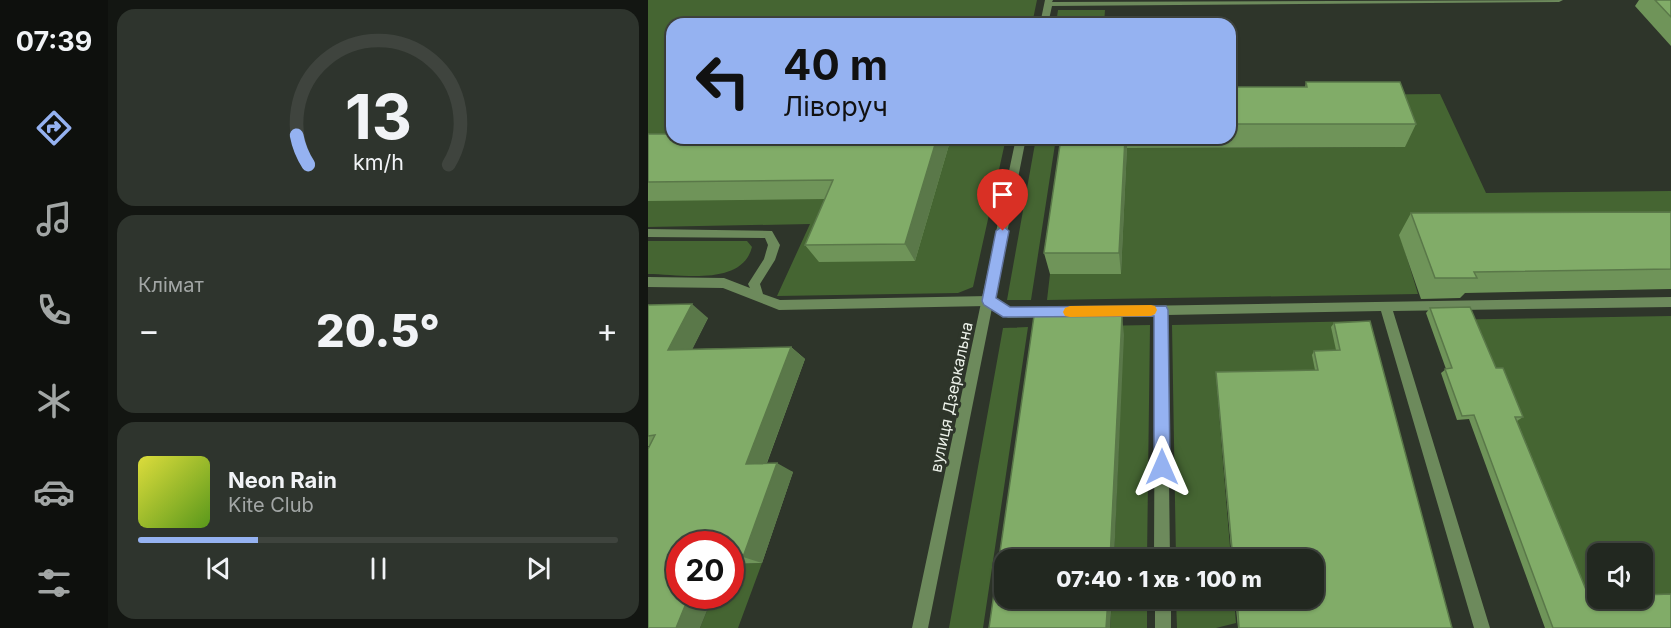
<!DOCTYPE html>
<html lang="uk">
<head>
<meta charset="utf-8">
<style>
	body { margin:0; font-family:Inter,sans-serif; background:#2e342d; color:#f1f3f6; height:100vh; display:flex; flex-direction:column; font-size:22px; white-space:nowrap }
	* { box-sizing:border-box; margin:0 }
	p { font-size:20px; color:#a2a6a5 }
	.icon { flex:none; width:33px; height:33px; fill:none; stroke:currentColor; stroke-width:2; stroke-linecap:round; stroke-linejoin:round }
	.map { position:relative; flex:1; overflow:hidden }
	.drawer { display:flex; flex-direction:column; gap:9px; padding:9px; background:#131612; width:540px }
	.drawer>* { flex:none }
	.guide { position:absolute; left:18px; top:18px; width:570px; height:126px; border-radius:18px; box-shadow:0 2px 4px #0004,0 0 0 2px #3f443e; background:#95b2f1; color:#111; overflow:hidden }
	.buttons { position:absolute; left:939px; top:543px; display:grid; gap:12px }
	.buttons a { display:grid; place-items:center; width:66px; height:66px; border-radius:12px; background:#222820; box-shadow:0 2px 4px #0004,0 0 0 2px #3f443e; font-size:30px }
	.speed { position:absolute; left:18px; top:531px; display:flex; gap:12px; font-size:30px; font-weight:700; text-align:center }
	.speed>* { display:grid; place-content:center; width:78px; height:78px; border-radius:50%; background:#222820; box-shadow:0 2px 4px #0004,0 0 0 2px #3f443e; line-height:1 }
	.speed .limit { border:9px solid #d22; background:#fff; color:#111 }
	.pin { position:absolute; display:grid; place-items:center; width:51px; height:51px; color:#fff; margin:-62px -26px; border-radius:50% 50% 50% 0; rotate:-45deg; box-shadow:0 0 6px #0007 }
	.pin .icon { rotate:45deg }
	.me { position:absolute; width:66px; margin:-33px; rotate:0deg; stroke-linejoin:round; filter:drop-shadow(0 0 4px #0008) }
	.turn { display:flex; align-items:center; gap:21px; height:126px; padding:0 18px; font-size:27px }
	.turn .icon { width:78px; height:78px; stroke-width:2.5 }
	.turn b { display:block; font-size:42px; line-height:51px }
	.big { font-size:45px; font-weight:800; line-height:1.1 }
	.drawer .tile { flex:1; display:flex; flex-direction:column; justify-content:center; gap:9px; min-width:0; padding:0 21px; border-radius:18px; background:#2e342d }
	.drawer .dial { align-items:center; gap:0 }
	.dial svg { height:156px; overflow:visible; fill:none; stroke:#3f443e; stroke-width:7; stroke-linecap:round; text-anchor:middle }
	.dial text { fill:#f1f3f6; stroke:none }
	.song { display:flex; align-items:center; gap:18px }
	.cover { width:72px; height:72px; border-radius:9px; background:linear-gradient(135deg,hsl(60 70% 55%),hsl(90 70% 35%)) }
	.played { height:6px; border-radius:3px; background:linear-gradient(90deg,#95b2f1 25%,#3f443e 25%) }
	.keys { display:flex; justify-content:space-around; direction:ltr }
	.heat { display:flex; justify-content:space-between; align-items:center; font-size:33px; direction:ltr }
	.trip { position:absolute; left:346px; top:549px; width:330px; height:60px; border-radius:18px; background:#222820; box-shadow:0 2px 4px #0004,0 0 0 2px #3f443e; font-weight:800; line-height:60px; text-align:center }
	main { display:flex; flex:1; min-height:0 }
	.dock { display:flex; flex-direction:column; width:108px; justify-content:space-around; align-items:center; background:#0e100d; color:#a2a6a5 }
	.dock .icon { width:42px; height:42px }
	.dock .active { color:#95b2f1 }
	.dock b { font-size:27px; color:#f1f3f6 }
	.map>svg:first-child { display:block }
</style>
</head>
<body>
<main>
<nav class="dock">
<b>07:39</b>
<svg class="icon active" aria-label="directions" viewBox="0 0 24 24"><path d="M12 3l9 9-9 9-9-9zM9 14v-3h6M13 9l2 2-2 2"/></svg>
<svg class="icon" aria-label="music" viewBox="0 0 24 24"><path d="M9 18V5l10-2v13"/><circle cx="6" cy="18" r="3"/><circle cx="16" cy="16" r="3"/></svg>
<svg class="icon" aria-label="phone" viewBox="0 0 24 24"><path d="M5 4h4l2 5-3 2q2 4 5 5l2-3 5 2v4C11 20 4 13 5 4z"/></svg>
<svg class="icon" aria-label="climate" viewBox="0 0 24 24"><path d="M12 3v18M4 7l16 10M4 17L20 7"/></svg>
<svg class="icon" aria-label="car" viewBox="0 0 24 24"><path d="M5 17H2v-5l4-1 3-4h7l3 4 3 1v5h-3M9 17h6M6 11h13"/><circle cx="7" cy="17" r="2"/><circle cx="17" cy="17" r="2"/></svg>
<svg class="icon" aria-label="filters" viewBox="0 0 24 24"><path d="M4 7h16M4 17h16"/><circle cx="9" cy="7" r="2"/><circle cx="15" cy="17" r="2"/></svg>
</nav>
<section class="drawer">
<div class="tile dial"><svg viewBox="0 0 100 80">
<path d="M14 69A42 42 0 1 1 86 69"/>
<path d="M14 69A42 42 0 0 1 8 54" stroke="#95b2f1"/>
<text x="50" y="56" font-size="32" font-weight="700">13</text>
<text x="50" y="72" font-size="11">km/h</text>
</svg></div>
<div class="tile"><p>Клімат</p>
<div class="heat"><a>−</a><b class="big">20.5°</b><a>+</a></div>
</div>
<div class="tile">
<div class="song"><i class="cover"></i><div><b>Neon Rain</b><p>Kite Club</p></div></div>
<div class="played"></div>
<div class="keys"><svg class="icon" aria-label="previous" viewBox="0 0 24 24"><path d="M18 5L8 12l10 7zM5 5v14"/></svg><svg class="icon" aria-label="pause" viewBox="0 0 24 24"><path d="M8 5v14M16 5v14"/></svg><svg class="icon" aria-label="next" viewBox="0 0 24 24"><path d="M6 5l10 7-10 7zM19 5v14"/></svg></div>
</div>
</section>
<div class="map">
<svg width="1023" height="628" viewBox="0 0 1023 628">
	<rect width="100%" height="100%" fill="#2e352a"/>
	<path fill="#456532" d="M0 0H389L384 24H24V138H358L325 287 310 293 129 296 162 224 0 227Z
		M410 10H457L456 24H408Z
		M792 94 838 193 1023 191V252L752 235 770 294 399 300 402 274H473L479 148 757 147 582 96Z
		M388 138H408L383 300H359Z
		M0 241H99L104 247C94 287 32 274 0 274Z
		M1023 316V595L995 596 994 554H950V598L946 628 862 421H869L781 320Z
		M718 321 719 326 668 374 568 376 583 559H528L524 325Z
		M502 325 499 559H466L475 336 393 335 394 327Z
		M380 327 335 628H301L355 328Z
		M114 563 90 628H52L65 596H82L83 564Z
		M464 599H499V628H462Z
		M528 599H586L588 623 568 628H529Z"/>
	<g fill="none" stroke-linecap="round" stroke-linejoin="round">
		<path fill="#6d8a5c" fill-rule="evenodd" d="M0 229 124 231 132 245 127 260 112 284 115 294 132 300 341 296 362 308 1023 297V307L745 311 842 628H826L733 311 519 315 522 560H506L507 315 360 318 339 306 131 310 75 288 0 287V277L76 278 102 288 100 284 116 259 120 245 117 238 0 237Z
			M507 598H523V628H507Z"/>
		<path fill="#6d8a5c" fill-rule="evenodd" d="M397 0H405L404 2 915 0 911 2 404 6 400 24H392Z
			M368 138H378L280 628H264Z"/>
	</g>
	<path fill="#6f9459" d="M991 0H1023V46L987 6Z
		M658 82 768 124 757 147 479 148 473 274H402L396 253 413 138H582V87H657Z
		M0 134 24 138H49L56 145 138 144 140 138H303L267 261 171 262 157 245 177 199 0 201Z
		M1023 212V289L817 293 812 298 773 299 751 235 763 213Z
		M0 305 60 318 44 349 143 347 157 359 119 463 145 472 114 563 82 564V544L1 446H0Z
		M782 308 848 368 875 417 869 421 941 597 1023 628H897L821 419 809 420 793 373 798 369 778 313Z
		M686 323 804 628H590L587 598H666V560H584L568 376V372L667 370 664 355 666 351 688 350 683 327Z"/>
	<path fill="#5a7849" d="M43 138H49L62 153 38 145Z
		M289 138H303L267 261 257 244Z
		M477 138H479V148L473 274 471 253Z
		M44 304 60 318 38 362 20 350Z
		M474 316 476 335 466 560H462Z
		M143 347 157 359 115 473 98 464Z
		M129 463 145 472 114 563 95 557Z
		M41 596H65L52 628H28Z
		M460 598H464L462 628H458Z"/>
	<path fill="#81ac68" stroke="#5a7849" stroke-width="1.5" d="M1007 0H1023V17Z
		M658 82H752L768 124H582V87H659Z
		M0 134H24V138H43L38 145 138 144 140 138H289L257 244 157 245 185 180 0 182Z
		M413 138H477L471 253H396Z
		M1023 212V269L826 272 829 278H787L763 213Z
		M44 304 20 350 143 347 98 464 129 463 95 557 82 558V544H32V596H41L28 628H0V449L7 435 0 436V305Z
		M822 307 848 368H855L875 417H867L941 597 950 596V598H994V595L1023 594V628H905L826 415 814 416 797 369 804 368 782 308Z
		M386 316H474L462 560H357V598H460L458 628H341Z
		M722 321 804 628H591L589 598H666V560H585L568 372 670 370 666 351 692 350 686 323Z"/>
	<path fill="#95b2f1" stroke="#61749d" stroke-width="1.5" d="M355 226 361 231 348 298 362 307 518 306 520 310 522 467 520 473 514 475 508 473 506 467V316L355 317 336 305 334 301 348 231Z"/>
	<path fill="#f59e0b" d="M503 305 507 306 509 310 507 314 503 316 422 317 417 316 415 312 417 308 422 306Z"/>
	<g text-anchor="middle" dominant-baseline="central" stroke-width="6" stroke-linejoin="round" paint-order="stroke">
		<g font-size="16" fill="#edf2ea" stroke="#2e352a">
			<text transform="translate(303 397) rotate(-78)">вулиця Дзеркальна</text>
		</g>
	</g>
</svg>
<div class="buttons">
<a><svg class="icon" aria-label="sound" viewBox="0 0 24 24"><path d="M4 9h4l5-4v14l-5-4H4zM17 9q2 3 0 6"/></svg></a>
</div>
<div class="speed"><div class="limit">20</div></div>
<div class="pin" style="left:355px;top:231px;background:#d93025"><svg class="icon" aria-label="arrive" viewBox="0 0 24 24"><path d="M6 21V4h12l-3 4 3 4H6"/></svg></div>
<svg class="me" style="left:514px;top:467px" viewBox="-20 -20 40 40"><path d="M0-17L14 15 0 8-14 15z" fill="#95b2f1" stroke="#fff" stroke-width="4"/></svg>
<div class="trip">07:40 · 1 хв · 100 m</div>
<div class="guide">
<div class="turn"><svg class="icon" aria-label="left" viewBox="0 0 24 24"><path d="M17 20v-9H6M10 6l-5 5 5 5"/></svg><div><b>40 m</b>Ліворуч</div></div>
</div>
</div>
</main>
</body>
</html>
